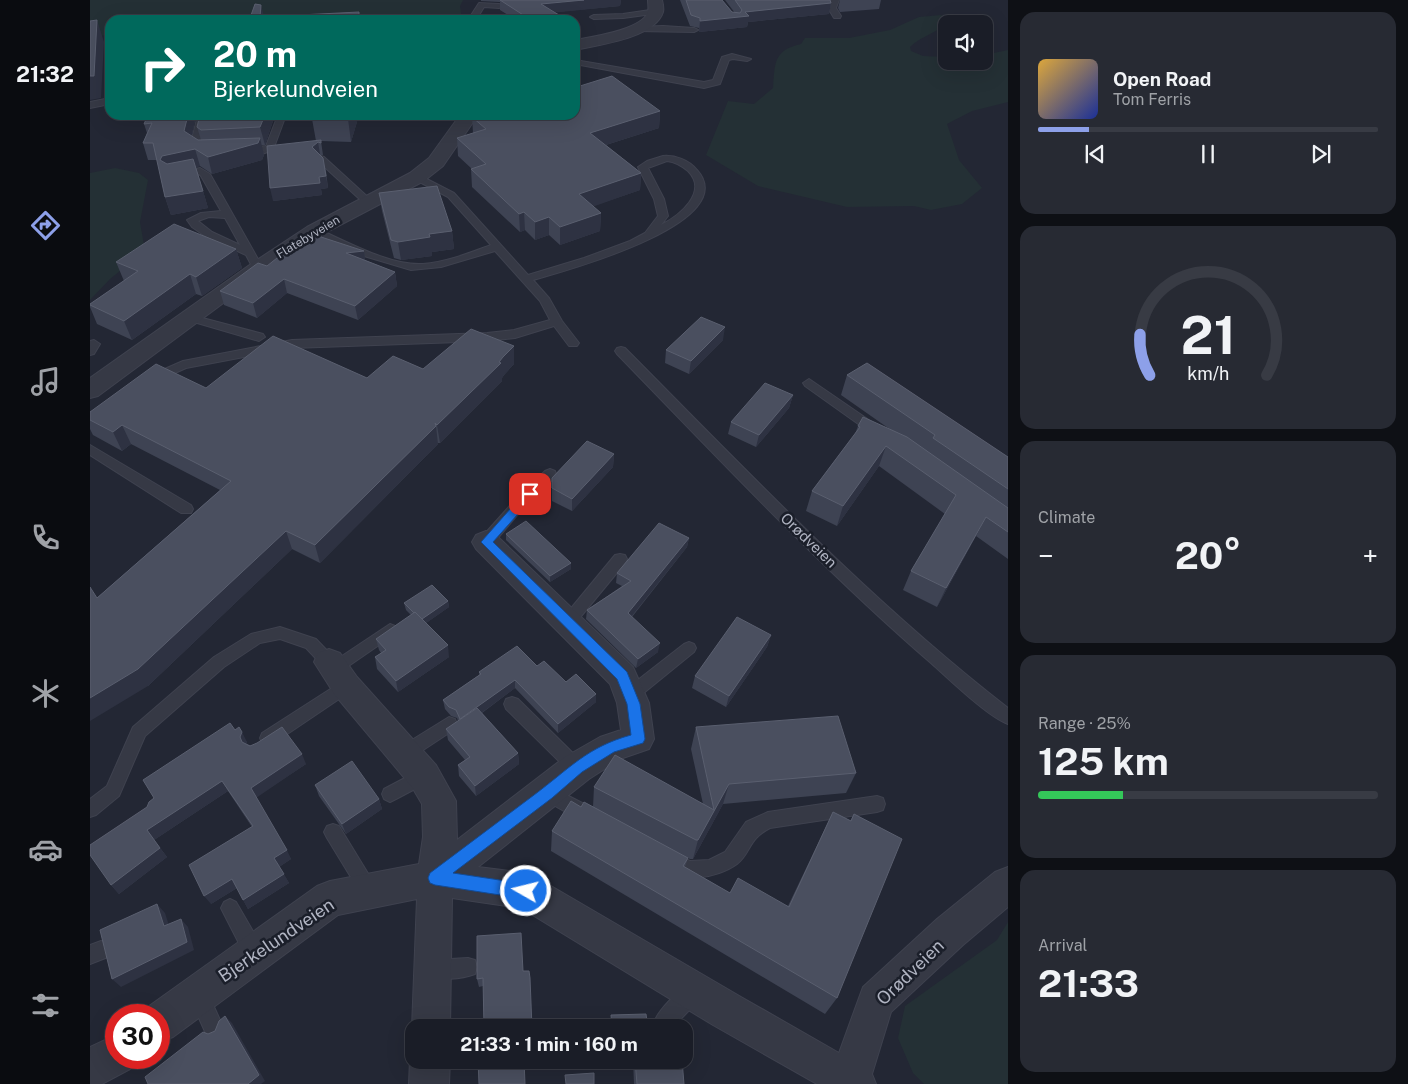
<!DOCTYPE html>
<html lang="en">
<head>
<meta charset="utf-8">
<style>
	body { margin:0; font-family:"Public Sans",sans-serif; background:#272a33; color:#f1f3f6; height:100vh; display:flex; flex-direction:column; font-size:19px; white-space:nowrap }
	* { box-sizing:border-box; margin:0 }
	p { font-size:16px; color:#9fa2a7 }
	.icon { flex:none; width:28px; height:28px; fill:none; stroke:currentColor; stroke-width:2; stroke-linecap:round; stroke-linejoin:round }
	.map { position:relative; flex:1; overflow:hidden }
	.details { display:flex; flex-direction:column; gap:12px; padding:12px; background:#0e1015; width:400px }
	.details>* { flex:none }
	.guide { position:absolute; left:15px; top:15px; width:475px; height:105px; border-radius:15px; box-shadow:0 5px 20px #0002,0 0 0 1px #383b44; background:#00695c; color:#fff; overflow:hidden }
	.buttons { position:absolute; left:848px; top:15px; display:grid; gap:10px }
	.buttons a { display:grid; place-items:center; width:55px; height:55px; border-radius:10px; background:#1a1d27; box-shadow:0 5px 20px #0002,0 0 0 1px #383b44; font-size:25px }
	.speed { position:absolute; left:15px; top:1004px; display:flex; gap:10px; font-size:25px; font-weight:700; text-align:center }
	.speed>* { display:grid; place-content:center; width:65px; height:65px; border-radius:50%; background:#1a1d27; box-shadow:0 5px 20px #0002,0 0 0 1px #383b44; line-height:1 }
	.speed .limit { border:8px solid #d22; background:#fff; color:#111 }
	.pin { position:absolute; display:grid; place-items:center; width:42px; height:42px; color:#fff; margin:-21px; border-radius:10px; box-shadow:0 2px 8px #0006 }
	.me { position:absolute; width:55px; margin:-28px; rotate:278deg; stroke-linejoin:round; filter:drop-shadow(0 0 4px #0008) }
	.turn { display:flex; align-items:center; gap:18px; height:105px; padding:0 25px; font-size:22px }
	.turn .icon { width:65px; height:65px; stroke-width:2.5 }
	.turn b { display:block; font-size:35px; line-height:42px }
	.big { font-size:38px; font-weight:700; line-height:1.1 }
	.details .card { flex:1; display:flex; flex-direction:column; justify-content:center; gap:8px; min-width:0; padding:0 18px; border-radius:15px; background:#272a33 }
	.details .dial { align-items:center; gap:0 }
	.dial svg { height:130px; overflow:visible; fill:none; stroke:#383b44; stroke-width:7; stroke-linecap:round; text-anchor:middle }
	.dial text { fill:#f1f3f6; stroke:none }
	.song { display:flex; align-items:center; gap:15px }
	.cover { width:60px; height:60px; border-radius:8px; background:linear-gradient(135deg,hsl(40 70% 55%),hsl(230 70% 35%)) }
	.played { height:5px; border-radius:2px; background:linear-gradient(90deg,#8da0e9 15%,#383b44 15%) }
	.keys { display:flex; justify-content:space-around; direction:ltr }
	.heat { display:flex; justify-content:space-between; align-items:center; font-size:28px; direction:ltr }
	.charge { height:8px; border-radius:4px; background:linear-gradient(90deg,#34c759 25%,#383b44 0) }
	.trip { position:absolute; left:315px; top:1019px; width:288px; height:50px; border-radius:15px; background:#1a1d27; box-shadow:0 5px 20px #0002,0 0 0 1px #383b44; font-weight:700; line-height:50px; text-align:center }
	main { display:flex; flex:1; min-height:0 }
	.menu { display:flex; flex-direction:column; width:90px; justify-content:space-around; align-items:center; background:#0a0c10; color:#9fa2a7 }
	.menu .icon { width:35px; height:35px }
	.menu .active { color:#8da0e9 }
	.menu b { font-size:22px; color:#f1f3f6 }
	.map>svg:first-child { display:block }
</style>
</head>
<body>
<main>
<nav class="menu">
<b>21:32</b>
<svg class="icon active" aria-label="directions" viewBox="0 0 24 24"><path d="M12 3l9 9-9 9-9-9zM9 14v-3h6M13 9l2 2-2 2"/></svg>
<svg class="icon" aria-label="music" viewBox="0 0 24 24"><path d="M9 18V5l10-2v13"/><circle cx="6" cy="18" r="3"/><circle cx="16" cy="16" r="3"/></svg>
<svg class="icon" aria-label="phone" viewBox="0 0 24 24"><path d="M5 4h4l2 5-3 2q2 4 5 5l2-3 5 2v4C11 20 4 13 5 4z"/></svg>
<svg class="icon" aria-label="climate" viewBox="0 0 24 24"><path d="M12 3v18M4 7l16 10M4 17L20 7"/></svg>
<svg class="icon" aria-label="car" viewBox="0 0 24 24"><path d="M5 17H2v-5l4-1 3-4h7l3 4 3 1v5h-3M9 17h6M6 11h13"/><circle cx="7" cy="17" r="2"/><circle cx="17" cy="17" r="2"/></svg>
<svg class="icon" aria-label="filters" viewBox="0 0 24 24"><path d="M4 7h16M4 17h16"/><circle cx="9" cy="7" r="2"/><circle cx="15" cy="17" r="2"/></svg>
</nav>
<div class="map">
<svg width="918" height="1084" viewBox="0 0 918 1084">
	<rect width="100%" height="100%" fill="#232734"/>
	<path fill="#243035" d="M0 0H373L370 6 372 20H20V35L0 37Z
		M851 15 859 22C847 33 831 36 820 47L821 51 833 56 856 57V61H894V55L918 50V102L882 111 857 124 869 160 892 188 872 204 841 210 824 206 757 207 668 186 616 155 638 101 664 104 683 88C685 64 683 50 711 44L715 38H759L800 30 829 17Z
		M25 168 49 173 58 180 50 222 55 251 20 279 0 300V173Z
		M918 922V1084H834L823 1073 808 1038 815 1006 907 940Z"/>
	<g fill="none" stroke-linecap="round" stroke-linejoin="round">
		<g stroke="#3f424f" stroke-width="2">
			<path id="lane" d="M741 0H749L746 8 751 16 750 18H744L738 8Z
				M389 3 409 4 413 6 409 8 394 7 386 20H378Z
				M567 9 571 11 570 13 533 18 504 19 500 17 504 15 533 14Z
				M573 26 604 28 608 30 604 32 547 31 543 29 547 27Z
				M642 54 661 59 657 61 643 59 639 60 630 84 614 88 485 64V60L614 82 623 80 632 57Z
				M20 98V104L0 108V102Z
				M108 115H116L110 146 118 152 113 155 100 147Z
				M188 115H196L183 150 172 154 151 153V149L176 146Z
				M231 156 234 157 281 200V204H275L228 161 226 159Z
				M573 156C585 155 599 160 607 170 654 223 474 271 443 280L459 298 472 321 489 343 487 346H479L464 326 425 338 397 341 202 348 96 368 65 382 59 378 61 375 93 361 202 340 397 333 424 330 460 320 450 301 405 251 351 267 321 270 274 256 219 231 220 229H228C258 242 300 266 333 264 357 262 379 253 401 245L358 197 324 179V175L327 174 364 193 438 275 494 258 540 241 555 233 568 216 564 199 548 167 557 161ZM577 161C585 162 592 166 598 171 619 192 589 216 571 225L578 216 574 199 558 168Z
				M110 168 120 174 173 268 172 270H164L156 255 115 236 102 227 97 220 111 213 131 211 111 176 109 174 90 178 85 175 87 173ZM119 217 135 218 150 245 122 232 108 221Z
				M101 315 173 334 175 337 169 341 97 320 95 318 97 316Z
				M4 340 10 344 4 354 0 355V341Z
				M531 347 535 348C658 472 780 601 918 708V724C898 717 858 678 841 663 730 567 629 459 527 354L525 351 527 348Z
				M719 379 789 427 791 430 789 433H781L715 386 713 383Z
				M0 445 101 505 103 509 101 513H91L0 455Z
				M460 469 465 471 466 474 465 477 435 506 401 546 396 547 391 546 389 542 391 538 425 500 455 471Z
				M530 554 535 555 537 559 535 563 483 626 478 628 473 626 471 622 473 618 525 555Z
				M300 624 305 626 307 630 305 634 244 676 239 675 237 668 234 667 216 648 190 639 170 643 134 667 55 736 29 796 6 815 0 817V799L17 786 43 727 124 657 161 634 190 627 226 639 246 660Z
				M599 642 604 644 606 648 604 652 545 700 540 702 535 700 532 695 535 690 594 644Z
				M256 679 261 681 264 686 261 691 184 743 178 745 172 743 170 738 172 733Z
				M422 697 428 699 493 763 495 768 493 773 487 775 481 773 416 709 414 704 416 699Z
				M359 717 365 719 367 724 365 729 321 758 315 760 309 758 307 753 309 748Z
				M334 768 340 771 342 776 340 781 306 799 300 802 294 799 292 794 294 789Z
				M457 785 500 807 502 813 500 819 494 821 488 819 451 798 449 793 451 788Z
				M787 796 793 798 795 804 793 810 787 812 680 828C658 839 661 853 647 864 628 878 585 887 574 861L577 855 583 853 600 861 619 860 635 852 656 822 678 812Z
				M243 824 249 826 285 885 288 891 285 897 279 900 273 897 237 838 234 832 237 826Z
				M140 899 146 902 171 945 173 952 171 959 164 961 157 959 134 914 131 908 134 902Z
				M11 941 18 943 20 950 18 957 0 964V945Z
				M378 958 385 960 387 967 385 974C372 979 349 981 336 976L334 969 336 962 343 960Z
				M603 983 610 985 612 992 610 999 582 1028H562C565 1013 589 988 603 983Z
				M109 986 116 989 134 1029 131 1036 124 1039 117 1036 99 996 102 989Z"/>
		</g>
		<g stroke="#3f424f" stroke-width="2">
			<path id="street" d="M558 0H572C573 4 574 8 573 12 565 38 508 45 485 50V40C501 37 552 30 558 12 559 8 558 4 558 0Z
				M370 115H388L353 166 334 181 231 235 175 272 8 396 0 398V378L161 264 217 227 320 173 339 158Z
				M396 531 406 535 543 667 559 703 564 739 559 749 530 759 499 779 388 867 436 873 449 879 651 997 749 1053 773 987 847 919 905 872 918 867V907L873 945 801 1012 782 1074 786 1084H727L623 1025 431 908 362 898 360 1028H324V1033L322 1028 327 899 248 915 83 1037 69 1042V1015H53L55 1009 227 886 240 881 329 864 333 837 332 804 322 787 245 695 224 662 228 653 239 649 250 653 267 677 346 765 366 801 367 840 475 757 510 737 531 730 527 703 520 684 386 549 382 542 386 535Z
				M26 1035V1058H45L40 1069 12 1084H0V1047Z
				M324 1052V1060H360L359 1084H319L320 1060Z"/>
		</g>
		<use href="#lane" fill="#363945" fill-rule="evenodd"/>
		<use href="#street" fill="#363945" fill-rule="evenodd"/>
	</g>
	<path fill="#3e4353" d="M391 0H531L530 6 465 12 477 20H426L410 10V2L391 1Z
		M590 0H632L642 12 645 13 635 0H740L741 3 739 14 658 22 657 27 609 32V28L600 26Z
		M750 0H791L789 9 750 12 748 8Z
		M490 86 570 111 569 128 516 145 551 173 550 190 503 206 511 213 510 231 470 245 459 235 445 240 435 230 430 232 382 187 381 169H382L368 156 367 138 383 133 382 117Z
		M58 115H106L102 136 108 140H111L107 127 185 115 175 145H171L174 155 172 160 122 174 110 166 106 167 118 208 81 215 75 197 67 160H58L53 143 57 133 54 124Z
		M223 115H269L261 142 231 141 233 155H230L236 171 238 188 231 189 232 195 183 201 226 141 222 119Z
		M289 193 362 231 364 249 342 252V256L311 260 304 258 292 211Z
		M146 249 152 268 112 296 106 294 42 340 7 324 0 307V304L34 281 26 262Z
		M274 251 275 260 305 272 307 286 268 320 197 293 167 318 134 305 130 291Z
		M633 340 599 374 575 363 576 350Z
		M424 346V364L414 375 412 378V381L350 443H348V444L230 563 202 549 58 686 7 598 130 490 41 444 32 451 3 435 0 429V412L116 388 277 378 333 369Z
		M757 375 918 457V559L886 536 847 607 813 590 821 571 855 514 789 466 747 526 716 511 722 491 765 434 768 426 801 430 751 395Z
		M703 395 699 408 666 447 638 434 641 422Z
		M524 454 523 467 482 511 462 501V478Z
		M416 534 481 569 460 582 416 540Z
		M599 538 597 547 542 617 568 652 546 668 496 619 497 610 532 586 526 583 527 573Z
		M358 601 359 607 336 623 359 657 308 692 287 669 285 657 291 653 289 650 286 639 321 615 316 610 314 603Z
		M681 635 677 647 636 707 602 688 605 676Z
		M447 666 476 682 506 702 468 733 425 688 392 713 428 753 429 764 386 796 369 776 368 765 375 760 358 740 356 729 368 721 367 718 361 716 355 709 353 700 389 675V672Z
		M606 727 766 773 756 793 633 804 603 859H600L564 840 598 858 595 867 640 893 698 906 743 812 760 821 764 814 747 998 735 1014 461 851 462 831 503 807 504 787 613 804 601 749Z
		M145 730 157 742 156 744 216 764 166 797 201 859 189 867 199 883 158 909 147 888 121 904 162 827 138 791 64 840 77 857 29 894 21 885 57 807 64 798Z
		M225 785 289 799 292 809 256 834 229 796Z
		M431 933 393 986 389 987 387 979Z
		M543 1060H592L594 1084H544Z"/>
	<path fill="#2e3242" d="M494 0H531L530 6 451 14V4Z
		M741 3 739 14 658 22 657 27 609 32 610 21 655 12Z
		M171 5 175 20 170 17Z
		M7 20 14 42 11 98 0 100V76Z
		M570 111 569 128 500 150V133Z
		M98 115H106L99 149 94 131Z
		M175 115H185L175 145 170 127Z
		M259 115H269L261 142 258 119Z
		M170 138 174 155 172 160 122 174 118 157Z
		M228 142 230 154 224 159 222 147Z
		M105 149 110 166 78 174 70 160 72 156Z
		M233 158 238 188 231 189 232 195 183 201 180 188 229 177Z
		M551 173 550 190 488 212 489 194Z
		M113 191 118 208 81 215 75 197Z
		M434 212 435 230 430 232 429 214Z
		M511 213 510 231 470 245V227Z
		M459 217V235L445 240V222Z
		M362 231 364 249 342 252V256L311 260 308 242 339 234Z
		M146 249 152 268 112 296 106 277Z
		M274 251 276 265 256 253Z
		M305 272 307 286 268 320 265 306Z
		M100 274 106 294 42 340 34 321Z
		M194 279 197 293 167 318 163 303Z
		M635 327 633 340 599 374 601 361Z
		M424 346V364L414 375 412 378V381L350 443 347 425 409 362 413 357Z
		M703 395 699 408 666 447 669 435Z
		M32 425 41 444 32 451 23 432Z
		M346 426 348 444 230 563 225 545Z
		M796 446 789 466 747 526 753 506Z
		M524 454 523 467 482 511V499Z
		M896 517 886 536 847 607 856 588Z
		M196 531 202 549 58 686 0 721V698Z
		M599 538 597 547 537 622 538 613Z
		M481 563V569L460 582V576Z
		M358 601 359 607 332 626 331 620Z
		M681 635 677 647 636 707 639 696Z
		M570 643 568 652 546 668 548 659Z
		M358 645 359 657 308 692 306 681Z
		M425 680V688L371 728 370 719Z
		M506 694V702L468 733V724Z
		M152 732 157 742 155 748 150 737Z
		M428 753 429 764 386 796 385 786Z
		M212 754 216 764 166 798 161 788Z
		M132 781 138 791 64 840 57 830Z
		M639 784 633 804 603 859 608 840Z
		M289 799 292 809 256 834 252 824Z
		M70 848 77 857 29 894 21 885Z
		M197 850 201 859 189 867 184 858Z
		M194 874 199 883 158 909 153 900Z
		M142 879 147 888 121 904 114 896Z
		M67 904 75 913 82 935 74 926Z
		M91 919 98 927 104 950 31 987 22 979Z
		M135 1016 142 1023 175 1081 171 1084H158Z"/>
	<path fill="#4a4f5f" stroke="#5a5f6f" d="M410 0H494L451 4 477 20H441Z
		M596 0H632L642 12 650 13 652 10 645 0H740L741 3 655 12 659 16 610 21V18L601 15Z
		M165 4 171 5 170 17 269 12V20H126L160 18Z
		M7 20 4 76H0V21Z
		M522 76 570 111 500 133 551 173 489 194 511 213 470 227 459 217 445 222 434 212 429 214 381 169 396 164 367 138 396 129 382 117 390 115H485V83L490 86Z
		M58 115H98L94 131 108 140 170 138 168 143 118 157 105 149 72 156 70 160 77 164 103 159 113 191 75 197 63 143H53L62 123 54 124Z
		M110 115H175L170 127 111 130 107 127Z
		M223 115H259L258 119H222Z
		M231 140V143L228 142 222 147 233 158 236 176 229 177 230 183 180 188 177 146Z
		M347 186 362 231 339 234 340 237 308 242 301 240 289 193Z
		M84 224 146 249 106 277 100 274 34 321 0 305V304L48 271 26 262Z
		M225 235 274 251 256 253 305 272 265 306 194 279 163 303 130 291 168 263 177 266 212 238 220 239Z
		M611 317 635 327 601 361 576 350Z
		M381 329 424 346 413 357 409 362 411 363 347 425 345 423 346 426 225 545 196 531 48 669 0 698V587L7 598 141 481 32 425 23 432 0 420V412L66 364 116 388 183 336 277 378 303 356 333 369Z
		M777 363 918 457V489L843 438 845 435 757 375Z
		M675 383 703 395 669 435 641 422Z
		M773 417 817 437 918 508V532L896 517 856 588 821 571 866 495 796 446 753 506 722 491 770 427 768 426Z
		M497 441 524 454 482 499 462 488V478Z
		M436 521 481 563 460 576 416 534Z
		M569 523 599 538 538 613 570 643 548 659 497 610 541 581 527 573Z
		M342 585 358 601 332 619 325 612 324 613 314 603Z
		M325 612 358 645 306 681 285 657 296 650 286 639Z
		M647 617 681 635 639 696 605 676Z
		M427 646 447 666 454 661 476 682 486 674 506 694 468 724 425 680 370 719 366 710 359 707 353 700 391 674 389 672Z
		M387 708 428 753 385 786 368 765 380 757 356 729Z
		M748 716 766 773 639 784 608 840H606L504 787 525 755 624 810 606 727Z
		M140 723 145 730 149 727 152 732 150 737 152 742 160 746 167 743 192 727 212 754 161 788 197 850 184 858 194 874 153 900 142 879 114 896 99 865 163 826 132 781 57 830 70 848 21 885 0 855V845L57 807 59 802 64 798 53 780Z
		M262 761 289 799 252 824 225 785Z
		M481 801 491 807 494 802 598 858 593 866 640 893 648 878 699 907 743 812 761 821 764 814 812 839 747 998 462 831Z
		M67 904 74 926 91 919 97 942 22 979 10 930Z
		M431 933 433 971H439L440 978 442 1028H394L393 978 387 979V936Z
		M556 1014 558 1028H522L521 1015Z
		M135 1016 169 1075 158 1084H58L55 1077 113 1032 118 1034 125 1031 129 1021Z
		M388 1060H434L435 1084H389Z
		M545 1060H592L594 1084H547Z
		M504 1073V1084H476L475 1075Z"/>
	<path fill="#1a73e8" stroke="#114b97" d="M440 490 444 491 445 494 444 496 403 542 537 672 550 704 555 739 553 743 524 752 492 772 462 798 363 873 436 884 441 886 443 891 441 896 436 899 345 885 340 883 338 878 340 873C375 847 409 821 444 795 479 769 497 747 541 735L537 704 527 679 391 542 436 491Z"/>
	<g text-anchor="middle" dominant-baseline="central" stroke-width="5" stroke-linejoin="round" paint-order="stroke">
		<g font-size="12" fill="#b0b4c2" stroke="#1b1f2a">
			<text transform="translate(218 237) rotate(-31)">Flatebyveien</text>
		</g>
		<g font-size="15" fill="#b0b4c2" stroke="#1b1f2a">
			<text transform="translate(719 540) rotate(44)">Orødveien</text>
		</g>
		<g font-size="18" fill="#b0b4c2" stroke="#1b1f2a">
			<text transform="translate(186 940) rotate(-34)">Bjerkelundveien</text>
			<text transform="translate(820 972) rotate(-44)">Orødveien</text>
		</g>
	</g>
</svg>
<div class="buttons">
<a><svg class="icon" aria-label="sound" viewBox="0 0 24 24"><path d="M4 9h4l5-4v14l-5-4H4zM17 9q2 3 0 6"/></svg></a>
</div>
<div class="speed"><div class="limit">30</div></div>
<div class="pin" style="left:440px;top:494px;background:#d93025"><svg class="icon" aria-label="arrive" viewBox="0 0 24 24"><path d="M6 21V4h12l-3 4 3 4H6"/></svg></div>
<svg class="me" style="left:436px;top:891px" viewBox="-20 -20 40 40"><circle r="17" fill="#1a73e8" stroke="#fff" stroke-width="3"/><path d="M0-11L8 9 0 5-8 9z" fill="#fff"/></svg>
<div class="trip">21:33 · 1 min · 160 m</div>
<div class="guide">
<div class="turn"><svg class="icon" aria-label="right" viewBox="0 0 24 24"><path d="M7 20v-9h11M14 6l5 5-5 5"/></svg><div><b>20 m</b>Bjerkelundveien</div></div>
</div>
</div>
<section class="details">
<div class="card">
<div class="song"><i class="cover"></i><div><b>Open Road</b><p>Tom Ferris</p></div></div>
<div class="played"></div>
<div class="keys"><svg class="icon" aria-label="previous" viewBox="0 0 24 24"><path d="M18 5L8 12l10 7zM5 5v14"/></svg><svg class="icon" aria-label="pause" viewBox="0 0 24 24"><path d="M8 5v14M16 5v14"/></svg><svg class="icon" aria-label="next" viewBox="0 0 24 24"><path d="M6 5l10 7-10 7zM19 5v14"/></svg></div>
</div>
<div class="card dial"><svg viewBox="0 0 100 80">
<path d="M14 69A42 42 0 1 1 86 69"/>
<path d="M14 69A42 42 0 0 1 8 44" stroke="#8da0e9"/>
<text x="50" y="56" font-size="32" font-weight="700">21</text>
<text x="50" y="72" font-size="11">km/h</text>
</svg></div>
<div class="card"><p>Climate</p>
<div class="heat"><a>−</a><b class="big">20°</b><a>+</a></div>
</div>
<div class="card"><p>Range · 25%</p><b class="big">125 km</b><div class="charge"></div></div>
<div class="card"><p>Arrival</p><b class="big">21:33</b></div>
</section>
</main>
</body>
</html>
